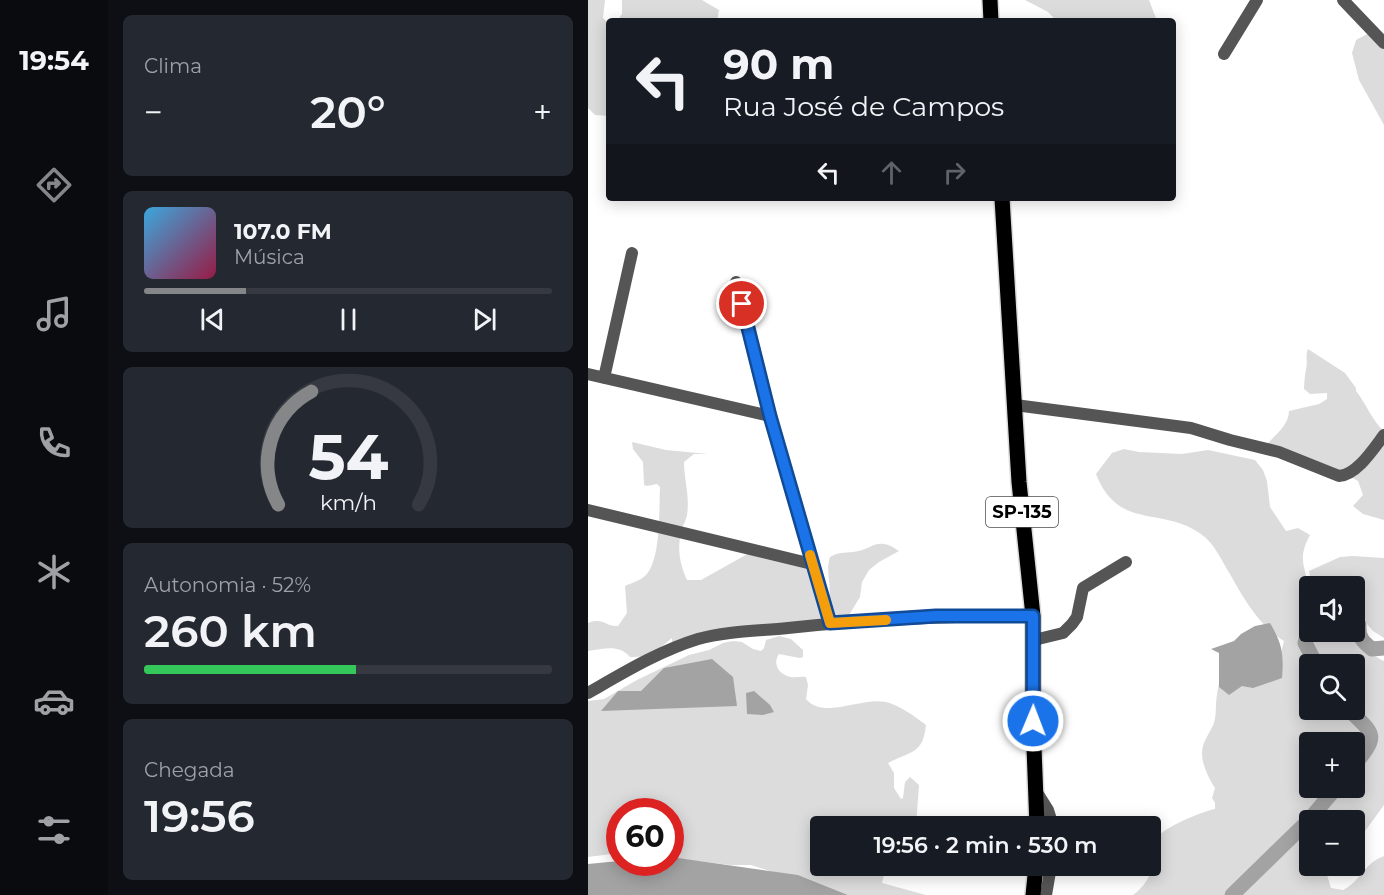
<!DOCTYPE html>
<html lang="pt">
<head>
<meta charset="utf-8">
<style>
	body { margin:0; font-family:Montserrat,sans-serif; background:#242831; color:#f1f3f6; height:100vh; display:flex; flex-direction:column; font-size:22px; white-space:nowrap }
	* { box-sizing:border-box; margin:0 }
	p { font-size:20px; color:#9ea1a6 }
	.icon { flex:none; width:33px; height:33px; fill:none; stroke:currentColor; stroke-width:2; stroke-linecap:round; stroke-linejoin:round }
	.map { position:relative; flex:1; overflow:hidden }
	.details { display:flex; flex-direction:column; gap:15px; padding:15px; background:#0d0f14; width:480px }
	.details>* { flex:none }
	.top-card { position:absolute; left:18px; top:18px; width:570px; height:183px; border-radius:6px; box-shadow:0 3px 15px #0003; background:#171b24; color:#f1f3f6; overflow:hidden }
	.buttons { position:absolute; left:711px; top:576px; display:grid; gap:12px }
	.buttons a { display:grid; place-items:center; width:66px; height:66px; border-radius:6px; background:#171b24; box-shadow:0 3px 15px #0003; font-size:30px }
	.speed { position:absolute; left:18px; top:798px; display:flex; gap:12px; font-size:30px; font-weight:700; text-align:center }
	.speed>* { display:grid; place-content:center; width:78px; height:78px; border-radius:50%; background:#171b24; box-shadow:0 3px 15px #0003; line-height:1 }
	.speed .limit { border:9px solid #d22; background:#fff; color:#111 }
	.pin { position:absolute; display:grid; place-items:center; width:51px; height:51px; color:#fff; margin:-26px; border:3px solid #fff; border-radius:50%; box-shadow:0 2px 6px #0007 }
	.me { position:absolute; width:66px; margin:-33px; rotate:1deg; stroke-linejoin:round; filter:drop-shadow(0 0 4px #0008) }
	.turn { display:flex; align-items:center; gap:21px; height:126px; padding:0 18px; font-size:27px }
	.turn .icon { width:78px; height:78px; stroke-width:2.5 }
	.turn b { display:block; font-size:42px; line-height:51px }
	.lanes { display:flex; align-items:center; height:57px; padding:0 18px; background:#0003; justify-content:center; gap:30px; direction:ltr }
	.lanes .off { opacity:.35 }
	.big { font-size:45px; font-weight:600; line-height:1.1 }
	.details .widget { flex:1; display:flex; flex-direction:column; justify-content:center; gap:9px; min-width:0; padding:0 21px; border-radius:9px; background:#242831 }
	.details .dial { align-items:center; gap:0 }
	.dial svg { height:156px; overflow:visible; fill:none; stroke:#363941; stroke-width:7; stroke-linecap:round; text-anchor:middle }
	.dial text { fill:#f1f3f6; stroke:none }
	.song { display:flex; align-items:center; gap:18px }
	.cover { width:72px; height:72px; border-radius:9px; background:linear-gradient(135deg,hsl(200 70% 55%),hsl(340 70% 35%)) }
	.played { height:6px; border-radius:3px; background:linear-gradient(90deg,#858687 25%,#363941 25%) }
	.keys { display:flex; justify-content:space-around; direction:ltr }
	.heat { display:flex; justify-content:space-between; align-items:center; font-size:33px; direction:ltr }
	.charge { height:9px; border-radius:4px; background:linear-gradient(90deg,#34c759 52%,#363941 0) }
	.trip { position:absolute; left:222px; top:816px; width:351px; height:60px; border-radius:6px; background:#171b24; box-shadow:0 3px 15px #0003; font-weight:600; line-height:60px; text-align:center }
	main { display:flex; flex:1; min-height:0 }
	.tab-bar { display:flex; flex-direction:column; width:108px; justify-content:space-around; align-items:center; background:#090b0e; color:#9ea1a6 }
	.tab-bar .icon { width:42px; height:42px }
	.tab-bar .on { color:#858687 }
	.tab-bar b { font-size:27px; color:#f1f3f6 }
	.map>svg:first-child { display:block }
</style>
</head>
<body>
<main>
<nav class="tab-bar">
<b>19:54</b>
<svg class="icon on" aria-label="directions" viewBox="0 0 24 24"><path d="M12 3l9 9-9 9-9-9zM9 14v-3h6M13 9l2 2-2 2"/></svg>
<svg class="icon" aria-label="music" viewBox="0 0 24 24"><path d="M9 18V5l10-2v13"/><circle cx="6" cy="18" r="3"/><circle cx="16" cy="16" r="3"/></svg>
<svg class="icon" aria-label="phone" viewBox="0 0 24 24"><path d="M5 4h4l2 5-3 2q2 4 5 5l2-3 5 2v4C11 20 4 13 5 4z"/></svg>
<svg class="icon" aria-label="climate" viewBox="0 0 24 24"><path d="M12 3v18M4 7l16 10M4 17L20 7"/></svg>
<svg class="icon" aria-label="car" viewBox="0 0 24 24"><path d="M5 17H2v-5l4-1 3-4h7l3 4 3 1v5h-3M9 17h6M6 11h13"/><circle cx="7" cy="17" r="2"/><circle cx="17" cy="17" r="2"/></svg>
<svg class="icon" aria-label="filters" viewBox="0 0 24 24"><path d="M4 7h16M4 17h16"/><circle cx="9" cy="7" r="2"/><circle cx="15" cy="17" r="2"/></svg>
</nav>
<section class="details">
<div class="widget"><p>Clima</p>
<div class="heat"><a>−</a><b class="big">20°</b><a>+</a></div>
</div>
<div class="widget">
<div class="song"><i class="cover"></i><div><b>107.0 FM</b><p>Música</p></div></div>
<div class="played"></div>
<div class="keys"><svg class="icon" aria-label="previous" viewBox="0 0 24 24"><path d="M18 5L8 12l10 7zM5 5v14"/></svg><svg class="icon" aria-label="pause" viewBox="0 0 24 24"><path d="M8 5v14M16 5v14"/></svg><svg class="icon" aria-label="next" viewBox="0 0 24 24"><path d="M6 5l10 7-10 7zM19 5v14"/></svg></div>
</div>
<div class="widget dial"><svg viewBox="0 0 100 80">
<path d="M14 69A42 42 0 1 1 86 69"/>
<path d="M14 69A42 42 0 0 1 31 11" stroke="#858687"/>
<text x="50" y="56" font-size="32" font-weight="700">54</text>
<text x="50" y="72" font-size="11">km/h</text>
</svg></div>
<div class="widget"><p>Autonomia · 52%</p><b class="big">260 km</b><div class="charge"></div></div>
<div class="widget"><p>Chegada</p><b class="big">19:56</b></div>
</section>
<div class="map">
<svg width="796" height="895" viewBox="0 0 796 895">
	<rect width="100%" height="100%" fill="#fff"/>
	<path fill="#dcdcdc" fill-rule="evenodd" d="M0 0H17L15 18 18 21H21V116L7 115 0 108Z
		M34 0H114L131 10 129 21H29L34 14Z
		M437 0H561L569 21H469L460 12Z
		M781 33 796 39V125L771 80 764 53 768 40Z
		M720 349 757 373 768 388V391C778 403 784 421 796 431V520L775 514 765 506 775 495 770 481 758 474 678 446C686 435 701 426 701 411L731 404 739 399V393L722 394 716 389C716 382 717 376 718 369 720 362 717 356 720 349Z
		M44 442 78 450 120 454H106L96 462C96 480 102 496 99 515 98 521 94 526 93 533 89 550 92 564 99 580H113L163 552 215 564 226 574 241 600C244 585 237 571 242 557 250 552 256 553 265 552 285 550 288 535 311 551L291 562 281 570 274 582 272 597 261 615 230 624 150 633 84 649V638C71 649 60 658 42 657 31 644 16 649 0 651V623C15 617 18 627 30 626L39 613 37 586C44 583 53 580 58 575 73 559 71 510 72 487L69 484 59 486 56 485 55 462 45 449Z
		M536 449 551 452 594 454 620 450 667 460 675 470 679 481 682 507 698 531 710 528 722 535C709 559 717 565 721 589 724 602 721 618 722 632H727L730 637C742 634 762 629 771 639 780 649 784 656 796 661V805L772 838 767 842 766 820H722V866H743L739 875 743 888 755 890C773 881 776 863 796 856V895H545C554 889 564 876 564 864 564 858 561 851 563 845 568 830 612 812 627 809V803L624 798 627 788C621 779 614 765 614 753 614 742 622 733 626 723 629 713 627 705 629 695 630 687 632 681 632 672L636 669 691 661 696 641C672 627 655 598 642 574 633 560 627 544 613 534 574 506 530 531 508 474L524 453ZM722 664H766V710H722ZM722 742H766V788H722Z
		M765 556 796 558V638L785 631 767 610 766 586H724L721 571 752 557Z
		M191 636 203 639 215 650V657L212 658 191 654C184 664 191 675 203 677 208 678 213 676 218 677L220 685 218 699C235 720 273 697 298 702 313 706 326 716 338 725 335 755 322 751 300 763L306 773V788L313 799 315 798 317 782 322 777 331 785 328 826H232V866H305L297 870 294 883 338 895H260L215 877 185 872 163 865H143L83 858 82 812H32L31 853 0 857V701L16 699 49 680 101 655 121 650 135 643 145 641 154 642 165 649 173 651 176 648 178 640Z"/>
	<path fill="#a3a3a3" d="M682 623C694 643 696 654 694 678L665 688 654 686 641 695 631 687V653L623 649 646 641 653 634 667 626Z
		M124 659 145 677 149 706 13 711 30 691H53L76 668Z
		M166 691 182 705 186 712 175 715 159 714 158 693Z
		M83 857 210 875 260 895H0V864L31 861 32 862H82Z"/>
	<g fill="none" stroke-linecap="round" stroke-linejoin="round">
		<path stroke="#a3a3a3" stroke-width="15" d="M766 621 771 625C770 637 775 642 784 649L796 648
			M722 625 717 643 728 664
			M761 710C787 735 791 735 766 765
			M644 895 720 821 748 788"/>
		<g stroke="#dbdbdb" stroke-width="18">
			<path id="major" d="M402 0 403 21
				M414 198 431 482 445 616V721L449 826
				M445 895 448 866"/>
		</g>
		<path stroke="#555" stroke-width="12" d="M755 0 796 43
			M636 54 669 0
			M148 282 182 416 242 623
			M0 374 182 416
			M16 378 44 253
			M427 405 603 428 642 440 691 452 751 476C769 475 786 448 796 435
			M0 510 224 564
			M446 640 475 633 484 624 489 617 495 588 538 562
			M0 693C35 673 71 651 110 639 138 631 170 631 200 628 282 619 362 616 445 616
			M448 791 460 810 465 826
			M458 895 463 866"/>
		<use href="#major" stroke="#000" stroke-width="15"/>
	</g>
	<g fill="none" stroke-linecap="round" stroke-linejoin="round">
		<g stroke="#114b97" stroke-width="15">
			<path id="route" d="M154 304 182 416 242 623 348 616H445V721"/>
		</g>
		<use href="#route" stroke="#1a73e8" stroke-width="10"/>
		<path stroke="#f59e0b" stroke-width="10" d="M222 555 242 623 298 620"/>
	</g>
	<g text-anchor="middle" dominant-baseline="central" stroke-width="6" stroke-linejoin="round" paint-order="stroke">
		<rect fill="#fff" stroke="#4c4c4c" stroke-width="1.5" x="398" y="497" width="72" height="30" rx="4.5"/>
		<g font-size="18" font-weight="bold" fill="#000">
			<text x="434" y="512">SP-135</text>
		</g>
	</g>
</svg>
<div class="buttons">
<a><svg class="icon" aria-label="sound" viewBox="0 0 24 24"><path d="M4 9h4l5-4v14l-5-4H4zM17 9q2 3 0 6"/></svg></a>
<a><svg class="icon" aria-label="search" viewBox="0 0 24 24"><circle cx="10" cy="10" r="6"/><path d="M15 15l6 6"/></svg></a>
<a>+</a>
<a>−</a>
</div>
<div class="speed"><div class="limit">60</div></div>
<div class="pin" style="left:154px;top:304px;background:#d93025"><svg class="icon" aria-label="arrive" viewBox="0 0 24 24"><path d="M6 21V4h12l-3 4 3 4H6"/></svg></div>
<svg class="me" style="left:445px;top:721px" viewBox="-20 -20 40 40"><circle r="17" fill="#1a73e8" stroke="#fff" stroke-width="3"/><path d="M0-11L8 9 0 5-8 9z" fill="#fff"/></svg>
<div class="trip">19:56 · 2 min · 530 m</div>
<div class="top-card">
<div class="turn"><svg class="icon" aria-label="left" viewBox="0 0 24 24"><path d="M17 20v-9H6M10 6l-5 5 5 5"/></svg><div><b>90 m</b>Rua José de Campos</div></div>
<div class="lanes"><svg class="icon" aria-label="left" viewBox="0 0 24 24"><path d="M17 20v-9H6M10 6l-5 5 5 5"/></svg><svg class="icon off" aria-label="ahead" viewBox="0 0 24 24"><path d="M12 20V5M6 11l6-6 6 6"/></svg><svg class="icon off" aria-label="right" viewBox="0 0 24 24"><path d="M7 20v-9h11M14 6l5 5-5 5"/></svg></div>
</div>
</div>
</main>
</body>
</html>
